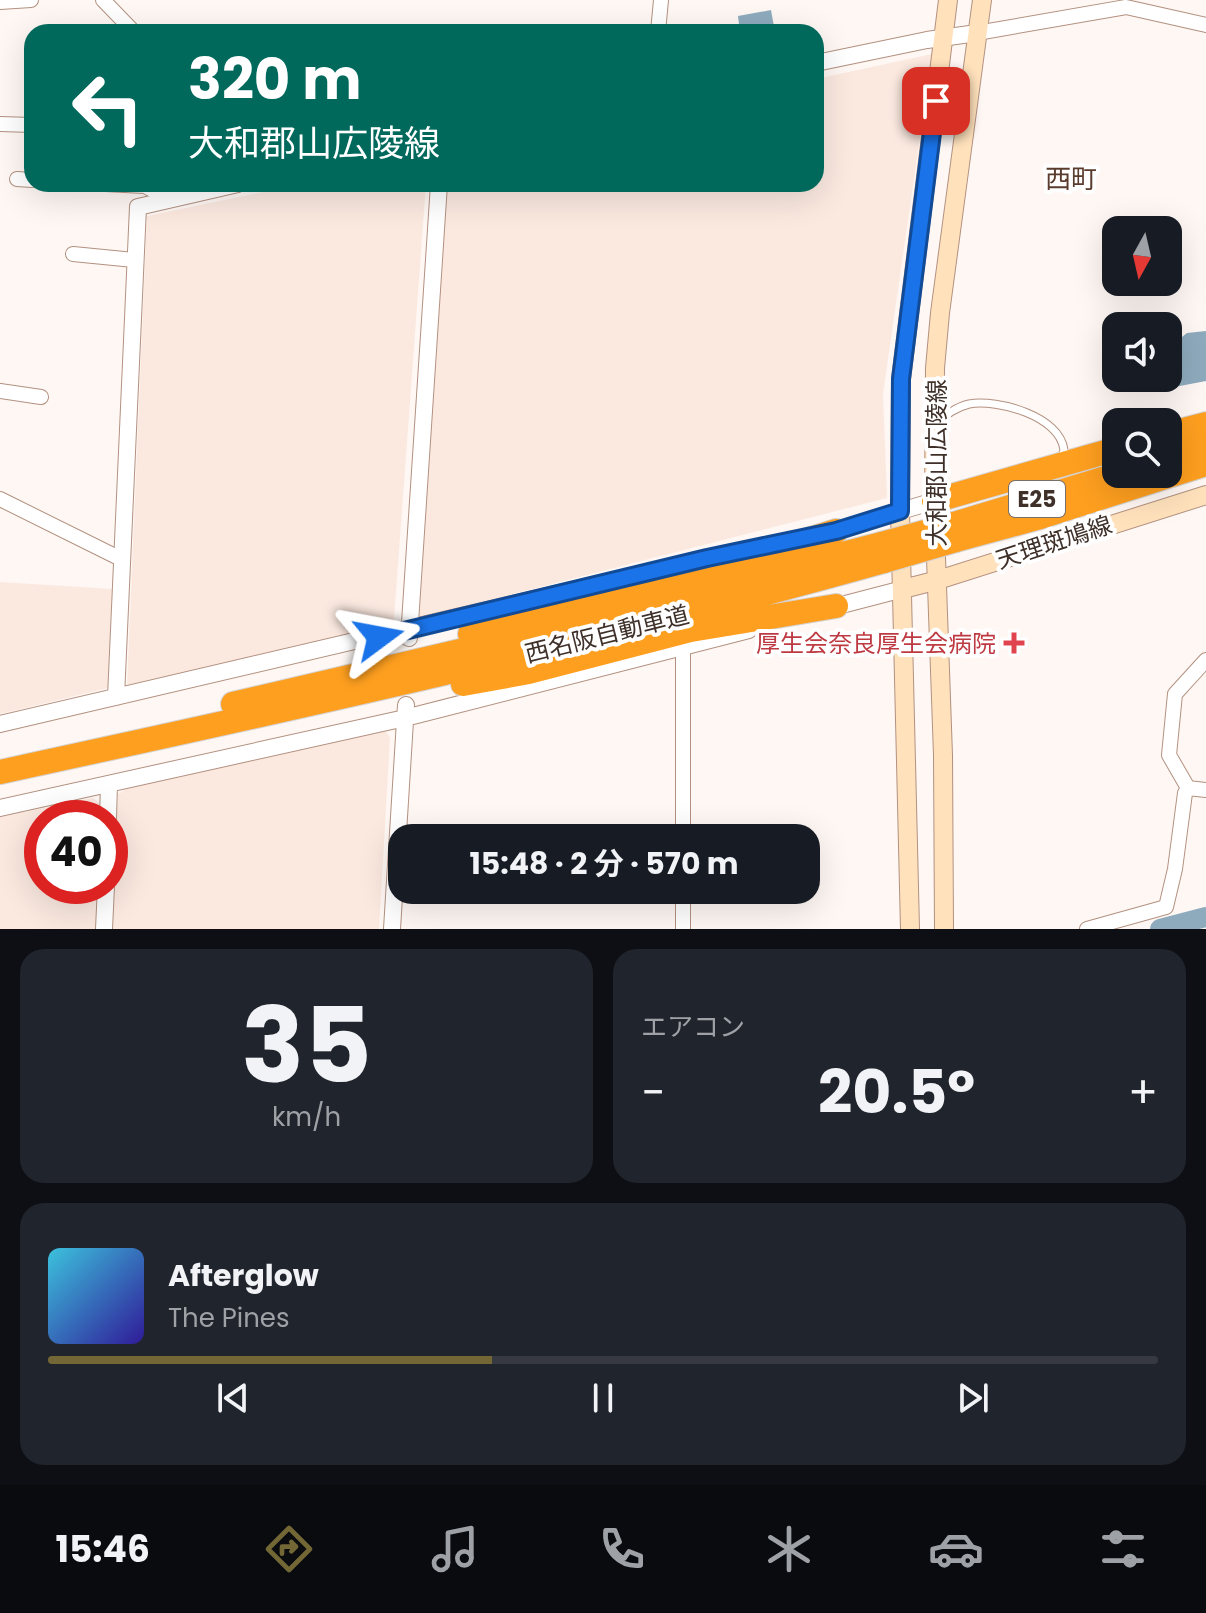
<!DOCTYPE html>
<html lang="ja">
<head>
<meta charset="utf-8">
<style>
	body { margin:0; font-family:Poppins,"Noto Sans JP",sans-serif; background:#20242c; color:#f1f3f6; height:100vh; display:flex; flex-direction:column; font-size:30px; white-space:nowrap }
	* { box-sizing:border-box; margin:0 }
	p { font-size:26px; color:#9ea1a6 }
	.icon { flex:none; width:44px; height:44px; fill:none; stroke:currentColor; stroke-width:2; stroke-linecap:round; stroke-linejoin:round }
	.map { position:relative; height:929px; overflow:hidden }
	.drawer { display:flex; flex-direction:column; gap:20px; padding:20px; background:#0d0f14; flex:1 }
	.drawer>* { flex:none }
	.top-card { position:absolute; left:24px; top:24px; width:800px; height:168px; border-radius:24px; box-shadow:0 8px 32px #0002; background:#00695c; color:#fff; overflow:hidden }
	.needle { width:52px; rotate:188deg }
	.buttons { position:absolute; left:1102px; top:216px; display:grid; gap:16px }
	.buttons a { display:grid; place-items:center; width:80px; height:80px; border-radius:16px; background:#171b24; box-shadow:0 8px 32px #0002; font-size:40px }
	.speed { position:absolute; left:24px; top:800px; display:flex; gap:16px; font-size:40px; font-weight:700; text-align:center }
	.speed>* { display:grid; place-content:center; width:104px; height:104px; border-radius:50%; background:#171b24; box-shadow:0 8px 32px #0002; line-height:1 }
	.speed .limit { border:12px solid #d22; background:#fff; color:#111 }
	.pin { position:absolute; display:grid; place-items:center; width:68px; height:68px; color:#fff; margin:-34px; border-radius:16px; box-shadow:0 4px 12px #0006 }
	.me { position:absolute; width:88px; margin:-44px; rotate:77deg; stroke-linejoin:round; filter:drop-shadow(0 0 6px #0008) }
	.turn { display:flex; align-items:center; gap:28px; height:168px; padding:0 32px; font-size:36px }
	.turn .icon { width:104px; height:104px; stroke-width:2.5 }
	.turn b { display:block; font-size:56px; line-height:68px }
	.big { font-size:60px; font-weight:700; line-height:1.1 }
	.drawer .card { flex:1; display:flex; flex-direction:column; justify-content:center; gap:12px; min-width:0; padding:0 28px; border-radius:24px; background:#20242c }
	.drawer .dial { align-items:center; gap:0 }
	.dial b { font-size:104px; line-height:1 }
	.song { display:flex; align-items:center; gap:24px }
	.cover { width:96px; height:96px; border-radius:12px; background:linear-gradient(135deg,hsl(190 70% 55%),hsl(250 70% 35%)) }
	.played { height:8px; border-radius:4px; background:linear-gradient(90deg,#736835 40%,#363941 40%) }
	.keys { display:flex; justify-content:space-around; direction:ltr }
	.heat { display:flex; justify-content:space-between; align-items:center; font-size:44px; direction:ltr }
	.drawer .tiles { flex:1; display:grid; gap:20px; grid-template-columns:1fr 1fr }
	.card:last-child { grid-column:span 2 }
	.trip { position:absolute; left:388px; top:824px; width:432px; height:80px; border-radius:24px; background:#171b24; box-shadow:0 8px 32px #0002; font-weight:700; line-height:80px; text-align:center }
	.dock { display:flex; height:128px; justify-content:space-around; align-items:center; background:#090b0e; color:#9ea1a6 }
	.dock .icon { width:56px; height:56px }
	.dock .active { color:#736835 }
	.dock b { font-size:36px; color:#f1f3f6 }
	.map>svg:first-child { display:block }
</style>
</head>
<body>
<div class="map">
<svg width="1206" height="929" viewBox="0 0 1206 929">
	<rect width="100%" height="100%" fill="#fef7f3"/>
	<path fill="#fbe9e0" d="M932 54 883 394 887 498 419 618 443 184H816V79Z
		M302 184H426L394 619 387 627 127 685 147 216Z
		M0 582 112 589 108 688 0 714Z
		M385 730 390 738 379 929H111L118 794 126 789Z
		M93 798 102 805V818H42V886H98L96 929H0V817Z"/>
	<path fill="#8eabbd" d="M771 10 775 32H740L738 16Z
		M1206 331V381L1164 389 1160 378H1168V348L1187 333Z"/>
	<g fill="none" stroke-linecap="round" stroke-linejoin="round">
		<path stroke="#8eabbd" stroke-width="20" d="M1160 929 1206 917"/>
		<g stroke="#b39180" stroke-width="9">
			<path id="service" d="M936 423C946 415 956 407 969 404 998 399 1060 416 1064 450L1061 459"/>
		</g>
		<g stroke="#b39180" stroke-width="16">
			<path id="minor" d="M103 0 134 32
				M0 2 31 0
				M658 32 661 0
				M977 33 1126 7 1206 25
				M0 124 32 125
				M17 179 32 180
				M105 184 145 186 169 199
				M73 254 134 260
				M0 391 41 397
				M0 499 123 560
				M683 649V838
				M1188 788 1169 755 1175 694 1206 660
				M683 890V929
				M1087 929 1166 907 1175 869 1185 793 1188 788 1206 790"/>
		</g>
		<g stroke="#b39180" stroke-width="18">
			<path id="tertiary" d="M816 63 927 40 977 33
				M828 533 934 501
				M830 608 903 589
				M409 638 439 184
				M116 697 138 207 238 184
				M0 724 649 572
				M0 808 405 718 749 630
				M108 818 109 784
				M104 929 106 886
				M392 929 406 705"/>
		</g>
		<g stroke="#b39180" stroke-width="20">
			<path id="secondary" d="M903 589 938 580 1206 495
				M910 929 900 511 901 379 948 0
				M944 929 943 755 934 501 935 368 940 313 982 0"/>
		</g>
		<g stroke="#d5d2d0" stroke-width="26">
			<path id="motorway" d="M1168 434 1206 424
				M1168 459 1206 446
				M934 501 1116 449
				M954 524 1119 474
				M956 540 1037 518 1206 464
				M470 634C591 596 715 570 836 531
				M463 684 529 672 691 630 836 606
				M233 704 541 632 881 544
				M0 772C296 708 592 643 884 561"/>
		</g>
		<use href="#service" stroke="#fff" stroke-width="7"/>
		<use href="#minor" stroke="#fff" stroke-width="14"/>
		<use href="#tertiary" stroke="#fff" stroke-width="16"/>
		<use href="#secondary" stroke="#ffe2bc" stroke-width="18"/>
		<use href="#motorway" stroke="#fe9f1f" stroke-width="24"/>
		<g stroke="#d5d2d0" stroke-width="26" stroke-linecap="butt">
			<path id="motorway-bridge" d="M881 544 954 524
				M884 561 956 540"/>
		</g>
		<use href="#motorway-bridge" stroke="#fe9f1f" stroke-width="24"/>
	</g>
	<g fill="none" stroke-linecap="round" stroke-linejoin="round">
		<g stroke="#114b97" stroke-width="20">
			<path id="route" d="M379 637 707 558 836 531 900 511 901 379 936 101"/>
		</g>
		<use href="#route" stroke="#1a73e8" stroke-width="14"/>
	</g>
	<path fill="#e0444e" stroke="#fff" stroke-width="3" d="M1010 631h8v8h8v8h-8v8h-8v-8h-8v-8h8z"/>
	<g text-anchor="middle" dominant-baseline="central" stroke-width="8" stroke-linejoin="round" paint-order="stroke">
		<rect fill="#fff" stroke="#796f6a" stroke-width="2" x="1009" y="481" width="56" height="36" rx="6"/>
		<g font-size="22" font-weight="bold" fill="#3f312a">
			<text x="1037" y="499">E25</text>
		</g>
		<g font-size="24" fill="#3f312a" stroke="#fff">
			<text transform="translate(936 463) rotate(-90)">大和郡山広陵線</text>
			<text transform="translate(1054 542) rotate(-18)">天理斑鳩線</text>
			<text transform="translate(607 634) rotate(-14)">西名阪自動車道</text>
		</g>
		<g font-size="24" fill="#be3a42" stroke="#fff" text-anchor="end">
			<text x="996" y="643">厚生会奈良厚生会病院</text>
		</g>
		<g font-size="26" fill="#593c2d" stroke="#fff">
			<text x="1071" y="179">西町</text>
		</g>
	</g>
</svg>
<div class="buttons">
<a><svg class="needle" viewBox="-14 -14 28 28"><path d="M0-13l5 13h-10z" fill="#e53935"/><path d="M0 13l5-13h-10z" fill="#9ea1a6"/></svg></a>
<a><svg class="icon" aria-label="sound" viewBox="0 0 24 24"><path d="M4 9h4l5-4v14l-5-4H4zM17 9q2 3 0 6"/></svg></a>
<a><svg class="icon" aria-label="search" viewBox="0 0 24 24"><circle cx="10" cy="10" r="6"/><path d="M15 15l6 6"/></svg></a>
</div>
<div class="speed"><div class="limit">40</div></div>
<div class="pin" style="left:936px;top:101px;background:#d93025"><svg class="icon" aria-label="arrive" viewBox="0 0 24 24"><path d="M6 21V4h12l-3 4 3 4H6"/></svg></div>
<svg class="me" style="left:379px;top:637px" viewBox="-20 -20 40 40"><path d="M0-17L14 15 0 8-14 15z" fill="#1a73e8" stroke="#fff" stroke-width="4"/></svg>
<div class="trip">15:48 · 2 分 · 570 m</div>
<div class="top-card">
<div class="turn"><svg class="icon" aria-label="left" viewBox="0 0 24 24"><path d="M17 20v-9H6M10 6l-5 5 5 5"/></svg><div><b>320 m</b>大和郡山広陵線</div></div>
</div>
</div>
<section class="drawer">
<div class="tiles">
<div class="card dial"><b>35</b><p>km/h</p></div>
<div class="card"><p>エアコン</p>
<div class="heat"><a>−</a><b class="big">20.5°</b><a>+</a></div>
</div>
<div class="card">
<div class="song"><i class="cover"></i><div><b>Afterglow</b><p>The Pines</p></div></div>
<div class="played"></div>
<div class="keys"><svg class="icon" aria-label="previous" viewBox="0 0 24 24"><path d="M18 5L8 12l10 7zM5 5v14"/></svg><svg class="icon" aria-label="pause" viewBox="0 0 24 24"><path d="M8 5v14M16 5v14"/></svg><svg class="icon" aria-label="next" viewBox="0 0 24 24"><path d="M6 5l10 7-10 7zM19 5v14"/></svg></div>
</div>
</div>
</section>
<nav class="dock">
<b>15:46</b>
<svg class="icon active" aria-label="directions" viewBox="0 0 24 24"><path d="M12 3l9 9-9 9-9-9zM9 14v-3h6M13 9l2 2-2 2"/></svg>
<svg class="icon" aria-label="music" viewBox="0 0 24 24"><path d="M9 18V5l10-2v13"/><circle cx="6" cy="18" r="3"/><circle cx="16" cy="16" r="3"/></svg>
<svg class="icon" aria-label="phone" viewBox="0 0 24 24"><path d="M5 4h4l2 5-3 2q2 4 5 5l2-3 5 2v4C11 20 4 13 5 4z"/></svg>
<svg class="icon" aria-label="climate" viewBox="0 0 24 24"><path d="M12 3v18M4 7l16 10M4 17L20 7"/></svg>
<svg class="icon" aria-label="car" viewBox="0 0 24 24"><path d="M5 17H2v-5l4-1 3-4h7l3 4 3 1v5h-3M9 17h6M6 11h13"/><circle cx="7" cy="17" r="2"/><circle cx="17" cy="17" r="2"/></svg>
<svg class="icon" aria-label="filters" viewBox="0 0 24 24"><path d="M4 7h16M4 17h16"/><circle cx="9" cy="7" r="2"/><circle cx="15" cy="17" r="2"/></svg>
</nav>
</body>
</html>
